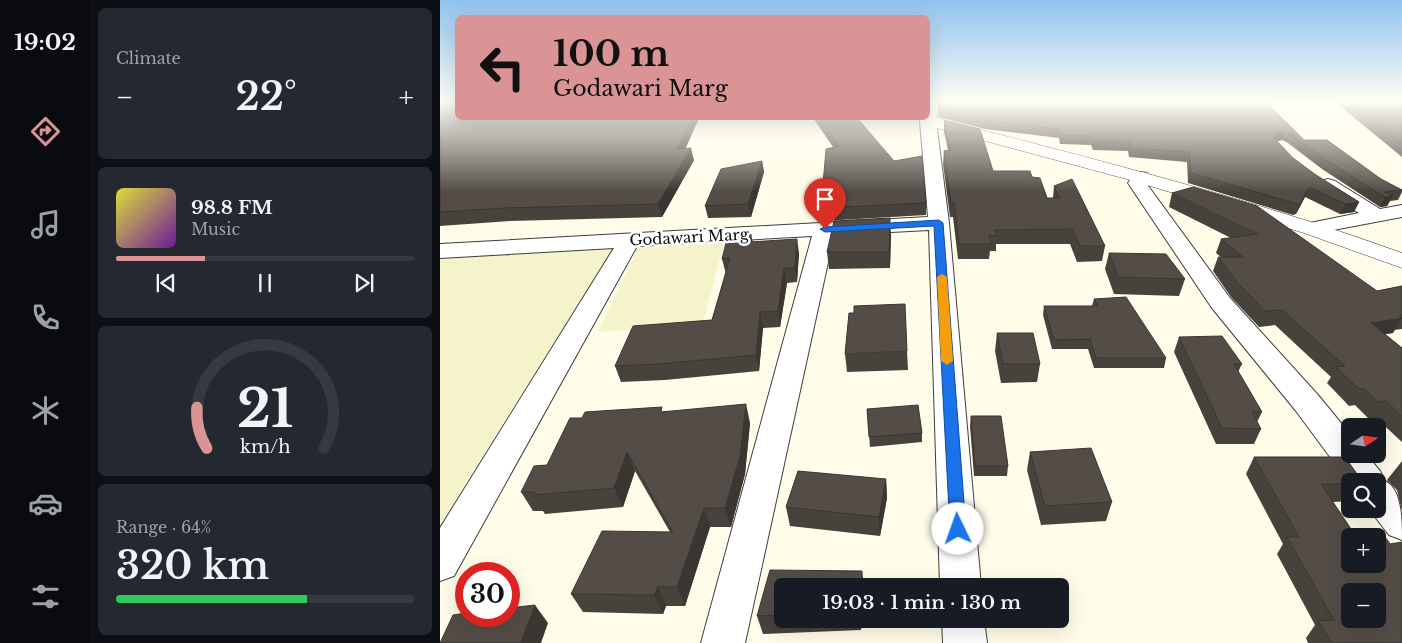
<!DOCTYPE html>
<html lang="en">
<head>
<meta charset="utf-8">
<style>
	body { margin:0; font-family:"Libre Baskerville",serif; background:#242831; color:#f1f3f6; height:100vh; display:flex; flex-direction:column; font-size:19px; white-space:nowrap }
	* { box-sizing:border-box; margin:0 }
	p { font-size:16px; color:#9ea1a6 }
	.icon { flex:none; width:28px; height:28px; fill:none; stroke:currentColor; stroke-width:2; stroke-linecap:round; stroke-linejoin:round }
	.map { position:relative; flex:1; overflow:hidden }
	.sheet { display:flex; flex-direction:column; gap:8px; padding:8px; background:#0d0f14; width:350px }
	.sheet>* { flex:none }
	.hud { position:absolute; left:15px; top:15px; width:475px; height:105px; border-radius:8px; box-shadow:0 5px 20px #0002; background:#da9496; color:#111; overflow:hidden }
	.needle { width:32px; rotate:77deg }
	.tools { position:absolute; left:901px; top:418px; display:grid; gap:10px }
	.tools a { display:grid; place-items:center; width:45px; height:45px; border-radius:8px; background:#171b24; box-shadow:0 5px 20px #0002; font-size:25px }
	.speed { position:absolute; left:15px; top:562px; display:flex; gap:10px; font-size:25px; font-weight:700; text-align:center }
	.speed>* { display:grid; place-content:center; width:65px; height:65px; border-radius:50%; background:#171b24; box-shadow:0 5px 20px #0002; line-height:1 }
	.speed .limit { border:8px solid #d22; background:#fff; color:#111 }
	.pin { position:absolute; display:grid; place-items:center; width:42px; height:42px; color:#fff; margin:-51px -21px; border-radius:50% 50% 50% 0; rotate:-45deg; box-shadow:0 0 5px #0007 }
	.pin .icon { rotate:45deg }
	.me { position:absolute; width:55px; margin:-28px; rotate:357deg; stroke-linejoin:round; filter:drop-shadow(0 0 4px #0008) }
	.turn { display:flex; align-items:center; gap:18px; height:105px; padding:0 15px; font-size:22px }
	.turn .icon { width:65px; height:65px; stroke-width:2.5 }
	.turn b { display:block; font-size:35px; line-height:42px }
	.big { font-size:38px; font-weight:600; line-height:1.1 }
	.sheet .widget { flex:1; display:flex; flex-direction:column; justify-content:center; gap:8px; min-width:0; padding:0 18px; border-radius:8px; background:#242831 }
	.sheet .dial { align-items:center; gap:0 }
	.dial svg { height:130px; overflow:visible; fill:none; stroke:#363941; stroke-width:7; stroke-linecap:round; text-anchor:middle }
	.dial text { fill:#f1f3f6; stroke:none }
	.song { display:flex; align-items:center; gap:15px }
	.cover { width:60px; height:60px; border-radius:8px; background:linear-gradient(135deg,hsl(60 70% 55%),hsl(280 70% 35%)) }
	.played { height:5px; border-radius:2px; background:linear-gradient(90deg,#da9496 30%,#363941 30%) }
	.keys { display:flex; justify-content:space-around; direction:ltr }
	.heat { display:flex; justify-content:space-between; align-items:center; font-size:28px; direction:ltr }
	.charge { height:8px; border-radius:4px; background:linear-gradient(90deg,#34c759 64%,#363941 0) }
	.trip { position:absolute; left:334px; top:578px; width:295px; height:50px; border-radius:8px; background:#171b24; box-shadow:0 5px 20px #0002; font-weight:600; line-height:50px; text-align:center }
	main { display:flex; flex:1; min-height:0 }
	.menu { display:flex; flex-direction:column; width:90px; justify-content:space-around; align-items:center; background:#090b0e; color:#9ea1a6 }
	.menu .icon { width:35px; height:35px }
	.menu .on { color:#da9496 }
	.menu b { font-size:22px; color:#f1f3f6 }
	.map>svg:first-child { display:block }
</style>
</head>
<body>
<main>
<nav class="menu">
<b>19:02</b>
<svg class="icon on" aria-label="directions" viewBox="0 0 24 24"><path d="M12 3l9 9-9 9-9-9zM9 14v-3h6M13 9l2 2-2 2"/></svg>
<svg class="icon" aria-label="music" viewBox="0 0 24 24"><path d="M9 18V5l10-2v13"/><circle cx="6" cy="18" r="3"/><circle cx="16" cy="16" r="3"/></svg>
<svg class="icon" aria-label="phone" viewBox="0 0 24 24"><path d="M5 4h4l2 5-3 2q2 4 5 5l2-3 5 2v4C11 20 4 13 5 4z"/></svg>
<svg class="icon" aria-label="climate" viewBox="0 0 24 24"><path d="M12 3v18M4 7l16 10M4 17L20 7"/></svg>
<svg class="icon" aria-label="car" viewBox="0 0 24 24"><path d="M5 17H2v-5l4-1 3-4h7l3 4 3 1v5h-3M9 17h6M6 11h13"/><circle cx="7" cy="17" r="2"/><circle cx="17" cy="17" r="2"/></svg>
<svg class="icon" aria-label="filters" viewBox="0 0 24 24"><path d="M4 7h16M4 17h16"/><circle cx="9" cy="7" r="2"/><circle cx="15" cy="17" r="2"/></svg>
</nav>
<section class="sheet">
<div class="widget"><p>Climate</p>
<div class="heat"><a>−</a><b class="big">22°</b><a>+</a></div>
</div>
<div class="widget">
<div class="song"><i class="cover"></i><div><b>98.8 FM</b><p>Music</p></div></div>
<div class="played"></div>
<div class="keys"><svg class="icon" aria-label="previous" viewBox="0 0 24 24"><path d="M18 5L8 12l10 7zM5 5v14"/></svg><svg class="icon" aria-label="pause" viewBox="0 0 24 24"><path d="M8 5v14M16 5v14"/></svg><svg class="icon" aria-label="next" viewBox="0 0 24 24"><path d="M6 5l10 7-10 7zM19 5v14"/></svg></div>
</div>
<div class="widget dial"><svg viewBox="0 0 100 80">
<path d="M14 69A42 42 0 1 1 86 69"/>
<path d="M14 69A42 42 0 0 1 8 44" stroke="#da9496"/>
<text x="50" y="56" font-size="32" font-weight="700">21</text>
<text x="50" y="72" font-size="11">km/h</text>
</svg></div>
<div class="widget"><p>Range · 64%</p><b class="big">320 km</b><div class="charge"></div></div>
</section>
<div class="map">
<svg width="962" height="643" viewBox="0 0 962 643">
	<rect width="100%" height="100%" fill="#fffce9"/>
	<path fill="#f5f3c9" d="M285 239 263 324 158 332 200 244Z
		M175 245 0 523V255Z"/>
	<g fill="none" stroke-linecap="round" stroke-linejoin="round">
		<g stroke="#3e3e3e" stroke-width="2">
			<path id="minor" d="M488 116 493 118 496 121 509 223 541 586H500L489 230 394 235 305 643H261L372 236 197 246 14 576 0 581V528L174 248 0 258V244L488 217 480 121 483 118Z
				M701 172 707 173 710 177 706 183 790 298 878 395 910 434V454H926L940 471 945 481C962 489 962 521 962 540L949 535 929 509H938V481H910V484L856 411 772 308 688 183 695 173Z
				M888 179 895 181 940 209 962 205V217L872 234 865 232 861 228 865 224 919 213 881 189 879 185 881 181Z
				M502 619H544L547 643H503Z"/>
		</g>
		<g stroke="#3e3e3e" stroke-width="1">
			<path id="tertiary" d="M488 102H499L496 118C653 159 810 198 962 253V268L864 233 694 181 482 124 480 121 481 118H488Z"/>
		</g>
		<use href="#minor" fill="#fff" fill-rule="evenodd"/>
		<use href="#tertiary" fill="#fff" fill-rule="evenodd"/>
	</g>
	<path fill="#48423d" d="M0 102 18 118H259L245 149 254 160 222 217 70 221 0 226Z
		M826 102 864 140 962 190V192L958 200 950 201 947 206 940 207 882 169 848 143 842 140 837 141 853 158 876 175 919 202 914 212 900 214 865 197 856 214 853 215 748 183 747 162 689 157 688 151 653 150 651 145 620 144 619 138 545 129 498 117V108Z
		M895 102 962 103V157Z
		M373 118H417L486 203V215L383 221 381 208 393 147Z
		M504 120 553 171 592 177 607 198H613L614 186 665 246 662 261 637 262 630 244H556V251H550L549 259H518L513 217H510L503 164 504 151 508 150 504 132Z
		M322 161 324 172 311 217 268 218 265 206Z
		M732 193 937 291 962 286V329L954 330 953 333 945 334 962 348V442L936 418 929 419 915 405 909 406 887 383 891 377 835 325 819 327 791 297 773 271 778 257H781L776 253 781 239 791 238 729 207Z
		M451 234 450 268 389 269 387 252Z
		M313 242 359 253 357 282 347 283 340 327 323 328 319 371 225 380 181 382 175 366 272 320 286 274 282 259Z
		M669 253 745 279 739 296 674 294 665 269Z
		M654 299 726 358 724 368H654L648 349H612L603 315 604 306H652Z
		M557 333 600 364 597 382 561 383 555 351Z
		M739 337 802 364 798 372 822 412 817 422 821 429 814 444H776L734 352Z
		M467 351 468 370 407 372 405 354Z
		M427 409 482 433V442L430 447Z
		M224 411 310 423 305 474 291 527H270L245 606H226L223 614 143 612 131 594 230 532 195 471 183 507 105 514 103 511H93L81 492 107 465Z
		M531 416 568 466 567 476H534L530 426Z
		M590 452 672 502 666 521 601 525 587 470Z
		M814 457 910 481V501L893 502 962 643H868L866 638 875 625 837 554 843 544 806 474Z
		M962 461V511L957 490 947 480Z
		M446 479 447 498 440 536 350 526 346 507Z
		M342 586V619H422L421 630 323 634 317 616Z"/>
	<path fill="#3b3632" d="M252 118H259L240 161 237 149Z
		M845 131 842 140 834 142V138L838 133Z
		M251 148 254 160 222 217 218 204Z
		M322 161 324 172 311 217 308 204Z
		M869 187 865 197 856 214 860 204Z
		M953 195 947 206 940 207 945 197Z
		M919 202 914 212 900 214 905 204Z
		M450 218 451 234 450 268 449 252Z
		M311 234 314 248 310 242Z
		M357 239 359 253 357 282 355 268Z
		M344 268 347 283 340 327 338 311Z
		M320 312 323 328 319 371 316 355Z
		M962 318 953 333 922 338 931 323Z
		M306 404 310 423 305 474 291 527 285 508Z
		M187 452 195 471 183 507 174 488Z
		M446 479 447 498 440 536 439 517Z
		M264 508 270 527 245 606 237 587Z
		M422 571 424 586H421Z
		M218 587 226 606 223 614 214 595Z
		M95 605 108 623 101 643H80Z
		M420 619H422L421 630Z"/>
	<path fill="#544d47" stroke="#3b3632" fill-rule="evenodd" d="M0 102H18V118H252L237 149 251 148 218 204 64 208 0 212Z
		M499 102H826L864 140H887L941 179 962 190 944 192 953 195 945 197 886 160 851 134 845 131 838 133 834 138 853 158 876 175 919 202 905 204 869 187 860 204H858L751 173 749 152 691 148 690 142 655 141 652 136 621 135 620 129 545 120 498 108Z
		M909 102 962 103V143Z
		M379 118H417L454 161 482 156 486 203 381 208 386 149 399 146Z
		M504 120 540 129 553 171H590L592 177 600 178 607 198H619L614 186 632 179 665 246H640L632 229 555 230 557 236H549L551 244H519L514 203H511L504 151 510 150Z
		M322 161 308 204 265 206 281 169Z
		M753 187 817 206 937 291 962 286V315L959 316 962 318 931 323 962 348V416L946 401 939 402 924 389H919L896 367 905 366 842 310 825 311 797 282 778 257H803L781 239 818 234 732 193Z
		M450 218 449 252H387L394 221Z
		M311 234 310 242 357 239 355 268H344L338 311 320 312 316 355 219 364 175 366 193 326 272 320 290 258 282 259 288 235Z
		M669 253 726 254 745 279 678 277Z
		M686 297 726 358H656L650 339 614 340 604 306H658L654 299Z
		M465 304 467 351 405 354 409 313H414V306Z
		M557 333H593L600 364H563Z
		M782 336 802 364H794L822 412H812L821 429 782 428 739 337Z
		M306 404 300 456 285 508H264L237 587H218L214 595 131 594 162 531 233 532 187 452 174 488 94 495 95 492H81L94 466 107 465 130 418H142L145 412 222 407 221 412Z
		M478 405 482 433 429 437 427 409Z
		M531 416H561L568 466H535Z
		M651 448 672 502 605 506 590 452Z
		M814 457H905L922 481H910V484H881L915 535 943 534 950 544 962 542V643H892L878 621 894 620 847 537H859ZM910 536H938V564H910ZM910 591H938V619H910Z
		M358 471 446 479 439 517 346 507Z
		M330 570 422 571 421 586H342V615L317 616Z
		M95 605 80 643H0L13 615 26 613V616H69V608Z"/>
	<linearGradient id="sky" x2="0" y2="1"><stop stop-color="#90c2ee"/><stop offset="0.53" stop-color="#fffef5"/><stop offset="1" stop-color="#fffef5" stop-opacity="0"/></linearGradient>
	<rect width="962" height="192" fill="url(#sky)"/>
	<path fill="#1a73e8" stroke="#114b97" d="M499 220 503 223 526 529 524 534 518 536 512 534 510 529 494 226 385 232 380 229 385 227Z"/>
	<path fill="#f59e0b" d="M502 274 507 277 513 361 507 365 501 361 497 277Z"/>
	<g text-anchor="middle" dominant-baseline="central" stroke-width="5" stroke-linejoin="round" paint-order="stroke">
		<g font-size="15" fill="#0b0b0b" stroke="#fff">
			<text transform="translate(249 237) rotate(-3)">Godawari Marg</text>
		</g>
	</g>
</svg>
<div class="tools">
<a><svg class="needle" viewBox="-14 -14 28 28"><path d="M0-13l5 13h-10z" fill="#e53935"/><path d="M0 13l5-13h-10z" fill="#9ea1a6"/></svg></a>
<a><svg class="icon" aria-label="search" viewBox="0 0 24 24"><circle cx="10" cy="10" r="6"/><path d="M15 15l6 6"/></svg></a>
<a>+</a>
<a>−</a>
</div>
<div class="speed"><div class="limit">30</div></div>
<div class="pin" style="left:385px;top:229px;background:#d93025"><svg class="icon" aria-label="arrive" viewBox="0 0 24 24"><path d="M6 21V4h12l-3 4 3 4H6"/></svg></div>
<svg class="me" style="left:518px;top:529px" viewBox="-20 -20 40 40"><circle r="19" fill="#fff"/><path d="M0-13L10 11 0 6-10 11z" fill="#1a73e8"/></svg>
<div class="trip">19:03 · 1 min · 130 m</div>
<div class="hud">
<div class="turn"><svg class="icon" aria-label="left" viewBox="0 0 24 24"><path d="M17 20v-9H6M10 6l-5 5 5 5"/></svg><div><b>100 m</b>Godawari Marg</div></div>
</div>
</div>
</main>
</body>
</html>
